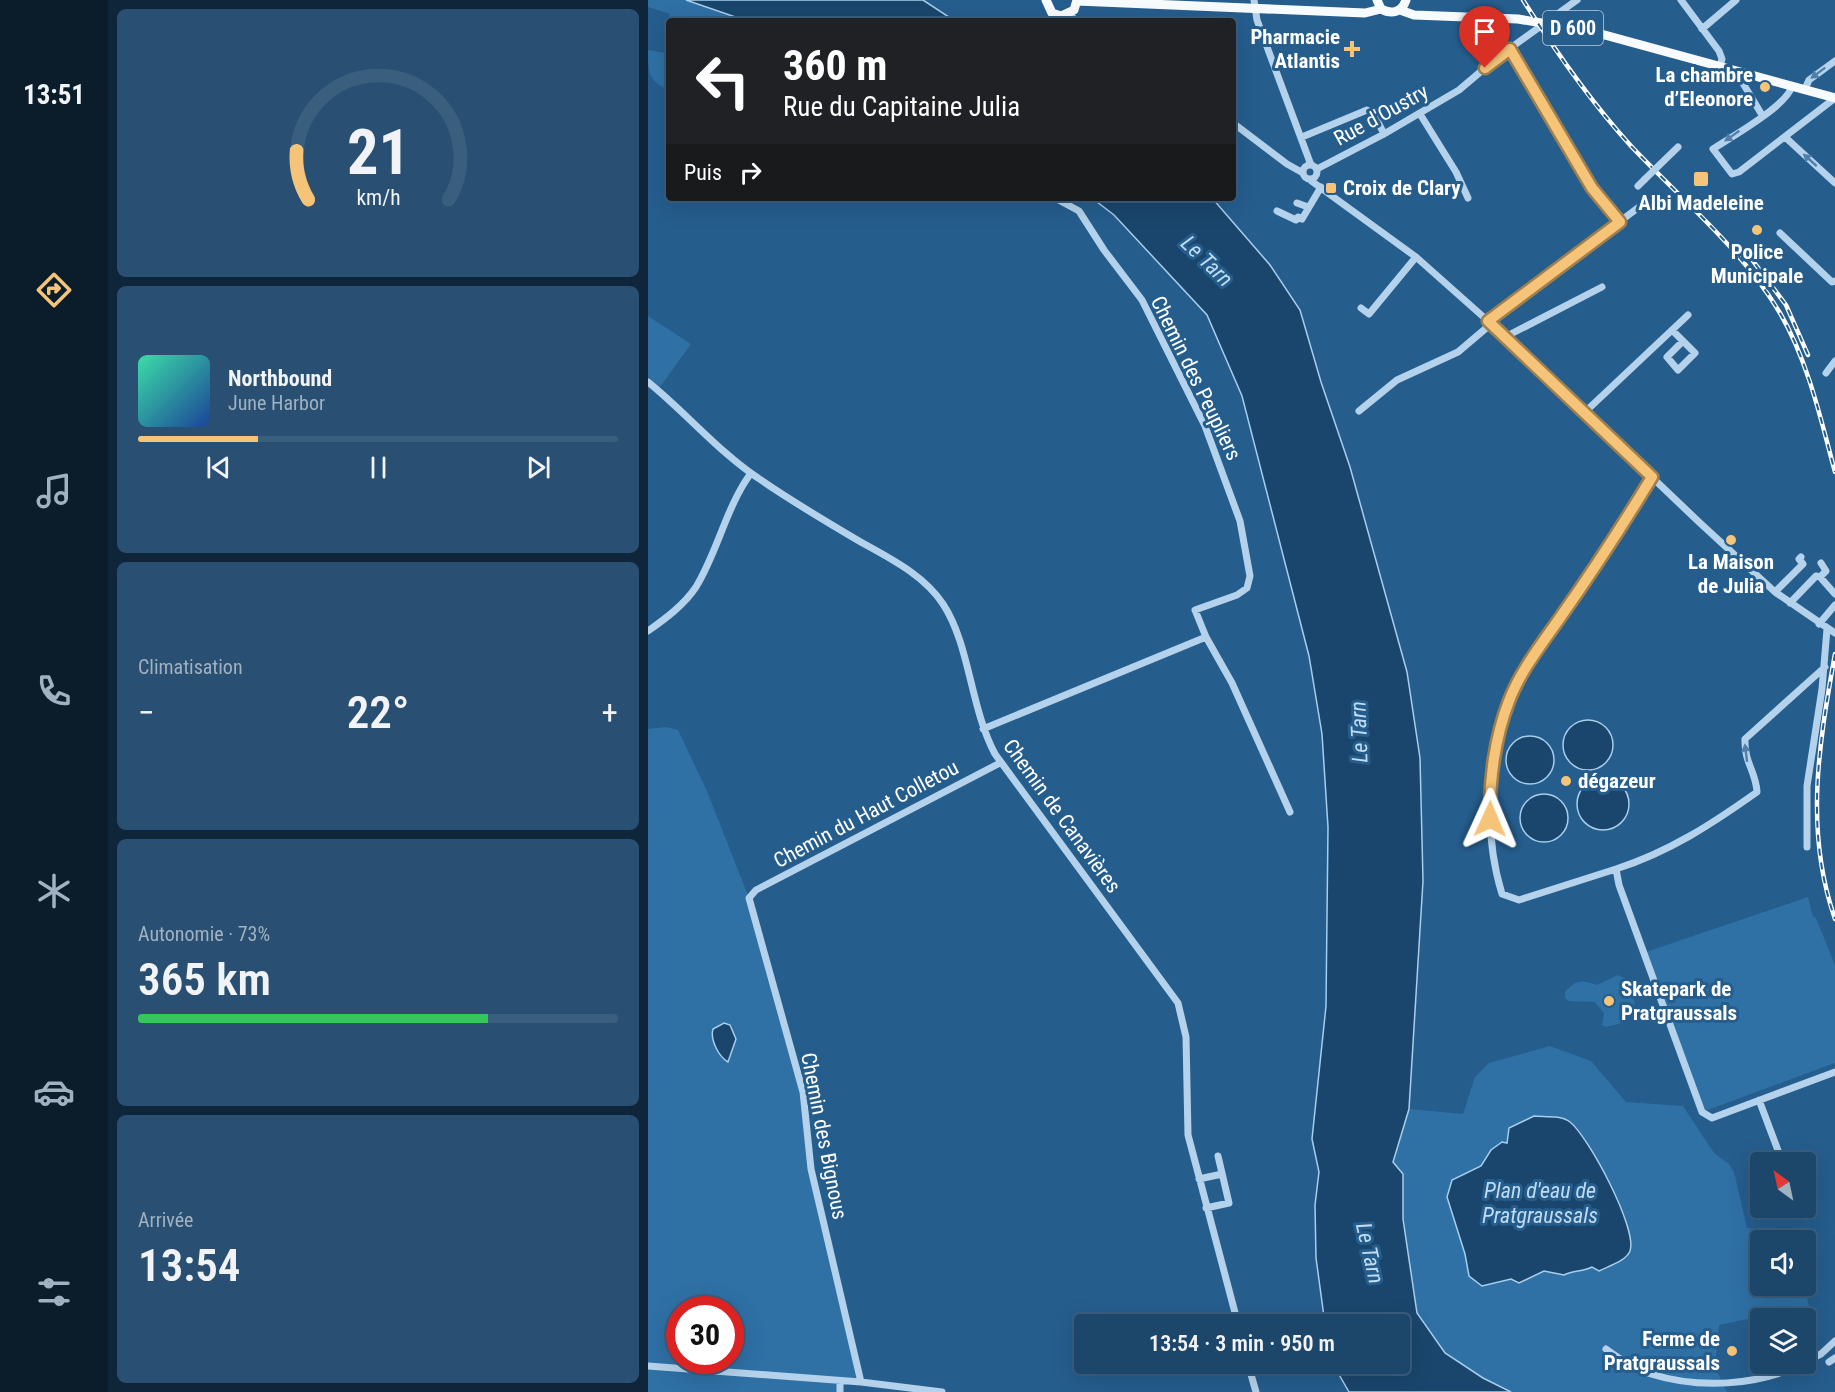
<!DOCTYPE html>
<html lang="fr">
<head>
<meta charset="utf-8">
<style>
	body { margin:0; font-family:"Roboto Condensed",sans-serif; background:#295072; color:#f1f3f6; height:100vh; display:flex; flex-direction:column; font-size:22px; white-space:nowrap }
	* { box-sizing:border-box; margin:0 }
	p { font-size:20px; color:#a0b1c1 }
	.icon { flex:none; width:33px; height:33px; fill:none; stroke:currentColor; stroke-width:2; stroke-linecap:round; stroke-linejoin:round }
	.map { position:relative; flex:1; overflow:hidden }
	.sheet { display:flex; flex-direction:column; gap:9px; padding:9px; background:#0f263a; width:540px }
	.sheet>* { flex:none }
	.hud { position:absolute; left:18px; top:18px; width:570px; height:183px; border-radius:6px; box-shadow:0 6px 24px #0002,0 0 0 2px #3a5e7e; background:#202124; color:#fff; overflow:hidden }
	.needle { width:39px; rotate:327deg }
	.fabs { position:absolute; left:1102px; top:1152px; display:grid; gap:12px }
	.fabs a { display:grid; place-items:center; width:66px; height:66px; border-radius:6px; background:#1c466a; box-shadow:0 6px 24px #0002,0 0 0 2px #3a5e7e; font-size:30px }
	.speed { position:absolute; left:18px; top:1296px; display:flex; gap:12px; font-size:30px; font-weight:700; text-align:center }
	.speed>* { display:grid; place-content:center; width:78px; height:78px; border-radius:50%; background:#1c466a; box-shadow:0 6px 24px #0002,0 0 0 2px #3a5e7e; line-height:1 }
	.speed .limit { border:9px solid #d22; background:#fff; color:#111 }
	.pin { position:absolute; display:grid; place-items:center; width:51px; height:51px; color:#fff; margin:-62px -26px; border-radius:50% 50% 50% 0; rotate:-45deg; box-shadow:0 0 6px #0007 }
	.pin .icon { rotate:45deg }
	.me { position:absolute; width:66px; margin:-33px; rotate:1deg; stroke-linejoin:round; filter:drop-shadow(0 0 4px #0008) }
	.turn { display:flex; align-items:center; gap:21px; height:126px; padding:0 18px; font-size:27px }
	.turn .icon { width:78px; height:78px; stroke-width:2.5 }
	.turn b { display:block; font-size:42px; line-height:51px }
	.then { display:flex; align-items:center; height:57px; padding:0 18px; background:#0003; gap:12px; font-size:22px }
	.big { font-size:45px; font-weight:600; line-height:1.1 }
	.sheet .tile { flex:1; display:flex; flex-direction:column; justify-content:center; gap:9px; min-width:0; padding:0 21px; border-radius:9px; background:#295072 }
	.sheet .dial { align-items:center; gap:0 }
	.dial svg { height:156px; overflow:visible; fill:none; stroke:#3a5e7e; stroke-width:7; stroke-linecap:round; text-anchor:middle }
	.dial text { fill:#f1f3f6; stroke:none }
	.song { display:flex; align-items:center; gap:18px }
	.cover { width:72px; height:72px; border-radius:9px; background:linear-gradient(135deg,hsl(160 70% 55%),hsl(220 70% 35%)) }
	.played { height:6px; border-radius:3px; background:linear-gradient(90deg,#f5c478 25%,#3a5e7e 25%) }
	.keys { display:flex; justify-content:space-around; direction:ltr }
	.heat { display:flex; justify-content:space-between; align-items:center; font-size:33px; direction:ltr }
	.charge { height:9px; border-radius:4px; background:linear-gradient(90deg,#34c759 73%,#3a5e7e 0) }
	.trip { position:absolute; left:426px; top:1314px; width:336px; height:60px; border-radius:6px; background:#1c466a; box-shadow:0 6px 24px #0002,0 0 0 2px #3a5e7e; font-weight:600; line-height:60px; text-align:center }
	main { display:flex; flex:1; min-height:0 }
	.tabs { display:flex; flex-direction:column; width:108px; justify-content:space-around; align-items:center; background:#0b1c2a; color:#a0b1c1 }
	.tabs .icon { width:42px; height:42px }
	.tabs .current { color:#f5c478 }
	.tabs b { font-size:27px; color:#f1f3f6 }
	.map>svg:first-child { display:block }
</style>
</head>
<body>
<main>
<nav class="tabs">
<b>13:51</b>
<svg class="icon current" aria-label="directions" viewBox="0 0 24 24"><path d="M12 3l9 9-9 9-9-9zM9 14v-3h6M13 9l2 2-2 2"/></svg>
<svg class="icon" aria-label="music" viewBox="0 0 24 24"><path d="M9 18V5l10-2v13"/><circle cx="6" cy="18" r="3"/><circle cx="16" cy="16" r="3"/></svg>
<svg class="icon" aria-label="phone" viewBox="0 0 24 24"><path d="M5 4h4l2 5-3 2q2 4 5 5l2-3 5 2v4C11 20 4 13 5 4z"/></svg>
<svg class="icon" aria-label="climate" viewBox="0 0 24 24"><path d="M12 3v18M4 7l16 10M4 17L20 7"/></svg>
<svg class="icon" aria-label="car" viewBox="0 0 24 24"><path d="M5 17H2v-5l4-1 3-4h7l3 4 3 1v5h-3M9 17h6M6 11h13"/><circle cx="7" cy="17" r="2"/><circle cx="17" cy="17" r="2"/></svg>
<svg class="icon" aria-label="filters" viewBox="0 0 24 24"><path d="M4 7h16M4 17h16"/><circle cx="9" cy="7" r="2"/><circle cx="15" cy="17" r="2"/></svg>
</nav>
<section class="sheet">
<div class="tile dial"><svg viewBox="0 0 100 80">
<path d="M14 69A42 42 0 1 1 86 69"/>
<path d="M14 69A42 42 0 0 1 8 44" stroke="#f5c478"/>
<text x="50" y="56" font-size="32" font-weight="700">21</text>
<text x="50" y="72" font-size="11">km/h</text>
</svg></div>
<div class="tile">
<div class="song"><i class="cover"></i><div><b>Northbound</b><p>June Harbor</p></div></div>
<div class="played"></div>
<div class="keys"><svg class="icon" aria-label="previous" viewBox="0 0 24 24"><path d="M18 5L8 12l10 7zM5 5v14"/></svg><svg class="icon" aria-label="pause" viewBox="0 0 24 24"><path d="M8 5v14M16 5v14"/></svg><svg class="icon" aria-label="next" viewBox="0 0 24 24"><path d="M6 5l10 7-10 7zM19 5v14"/></svg></div>
</div>
<div class="tile"><p>Climatisation</p>
<div class="heat"><a>−</a><b class="big">22°</b><a>+</a></div>
</div>
<div class="tile"><p>Autonomie · 73%</p><b class="big">365 km</b><div class="charge"></div></div>
<div class="tile"><p>Arrivée</p><b class="big">13:54</b></div>
</section>
<div class="map">
<svg width="1187" height="1392" viewBox="0 0 1187 1392">
	<rect width="100%" height="100%" fill="#255d8d"/>
	<path fill="#2f70a5" fill-rule="evenodd" d="M0 0H38L99 21H21L22 14 0 7Z
		M21 23V90C0 81 0 73 0 50L17 53Z
		M0 316 43 344 12 387 0 377Z
		M18 727 30 730 59 791 101 898 147 1064 163 1169 213 1382 192 1381 189 1392H0V729ZM32 1310H82V1360H32Z
		M1160 897 1165 917 1168 918 1187 965V1063L1057 1111 998 952Z
		M970 975 978 979C992 1008 992 1021 957 1027L954 1025 956 1013 947 1002 921 1001 917 998V992C929 979 934 980 949 985Z
		M902 1046 943 1061 978 1102 1035 1106 1066 1153 1081 1164 1086 1172 1099 1228 1147 1231 1148 1240H1113V1286H1157L1162 1313 1109 1317 1071 1325 1067 1367 1079 1392H863L835 1378 797 1353 769 1313 755 1219V1174L745 1162 761 1109 815 1114 827 1077 841 1063Z"/>
	<path fill="#1a466d" stroke="#a8ceec" stroke-width="1.5" d="M38 0H275L307 21H99Z
		M444 198H564L622 265 652 310 673 382 702 467 759 672 772 758 775 881 761 1109 745 1162 755 1174V1219L769 1313 797 1353 835 1378 863 1392H701L685 1364H752V1324H677L668 1258 667 1205 671 1172 664 1139 678 1006 680 827 674 734 661 656 594 396 559 315 466 215Z
		M915 745a25 25 0 1 1 50 0a25 25 0 1 1-50 0Z
		M858 760a24 24 0 1 1 48 0a24 24 0 1 1-48 0Z
		M929 804a26 26 0 1 1 52 0a26 26 0 1 1-52 0Z
		M872 818a24 24 0 1 1 48 0a24 24 0 1 1-48 0Z
		M76 1023 82 1025 88 1039 80 1062C70 1056 62 1039 65 1029Z
		M886 1116C897 1117 913 1115 922 1122 940 1136 990 1229 982 1251 978 1261 961 1266 951 1271L944 1267C934 1272 926 1270 916 1275L896 1271 871 1283 863 1279 834 1286 821 1276 817 1254 799 1197 804 1180 833 1166 843 1150 854 1142 859 1143 861 1128Z"/>
	<g fill="none" stroke-linecap="round" stroke-linejoin="round">
		<path stroke="#b4d2eb" stroke-width="7" d="M606 0 609 20 663 165
			M1033 0 1071 51 1074 59 1072 66
			M422 13 427 21
			M1054 29 1088 0
			M862 49 944 187 972 222
			M1087 70 1114 115
			M1144 86C1139 106 1083 137 1065 149L1084 174 1091 172 1187 98
			M1157 89 1161 80 1187 61
			M772 114 808 172 820 198
			M585 123 639 164 655 173
			M654 137 719 110 726 114 736 134
			M1137 137 1187 183
			M655 172a7 7 0 1 1 14 0a7 7 0 1 1-14 0Z
			M669 169 736 134 811 90 850 57 929 0
			M662 180 768 257 840 321 1052 523 1127 592 1187 633
			M990 186 997 179
			M407 198 431 211 456 250 494 300 557 426 592 521 602 576 599 588 589 595 547 610 558 637
			M649 203 660 207
			M629 211 648 220 650 217 654 219 673 187
			M1132 233 1184 282 1187 281
			M713 308 721 314 768 257
			M840 321 999 201
			M1024 330 1047 353 1030 370 1019 357 1035 341
			M857 337 954 287
			M1178 373 1187 361
			M0 382C37 412 72 453 110 478 143 501 177 521 211 541 241 558 275 574 295 604 322 645 322 707 347 754L530 1003 538 1037 540 1135 590 1324
			M711 411 749 380 810 352 843 324
			M937 412 1040 315
			M1172 577 1187 594
			M1127 592 1155 564 1151 559 1153 557
			M1142 603 1168 576 1172 577 1178 571 1173 563
			M1171 624 1187 605
			M0 631C17 619 36 605 48 587 70 551 78 507 103 473
			M1177 667 1097 739C1096 763 1108 771 1109 792 1064 824 1021 852 968 869L971 885 1054 1112 1064 1118 1187 1072
			M335 729 558 637 584 683 642 812
			M1159 847V786L1174 689 1179 629
			M968 869 871 900 854 894C836 836 838 757 861 700 874 669 898 640 917 611 947 567 976 523 1004 477
			M1111 1100 1134 1161
			M551 1179 574 1174
			M558 1208 581 1203 570 1156
			M958 1349C972 1359 986 1369 1003 1374 1051 1389 1109 1386 1154 1364
			M1158 1361 1173 1354 1187 1341
			M1181 1362 1187 1358
			M600 1364 608 1392
			M0 1366 213 1382 294 1392
			M192 1381V1392
			M213 1382 163 1169 155 1092 101 898 108 890 352 763"/>
		<path stroke="#f8fbfe" stroke-width="9" d="M398 0 404 13 413 16 426 10 429 0
			M729 0 733 9C744 15 754 12 758 0
			M429 1 717 13 733 9
			M752 10 766 15 870 19 942 31 1187 98"/>
		<g stroke="#fff" stroke-width="4.5">
			<path id="rail" d="M875 0C908 52 942 101 983 146 1034 200 1094 249 1132 313 1160 361 1173 420 1187 472
				M1099 253 1138 305 1160 355
				M1187 654C1171 744 1156 830 1187 919"/>
		</g>
		<use href="#rail" stroke="#255d8d" stroke-width="2" stroke-dasharray="7" stroke-linecap="butt"/>
		<path stroke="#b4d2eb" stroke-width="7" d="M997 179 1030 147"/>
	</g>
	<defs><path id="oneway-solid" d="M-6-.8H1V-3.2L6.5 0L1 3.2V.8H-6Z" transform="scale(1.5)"/></defs>
	<g fill="#5080a9">
		<use href="#oneway-solid" transform="translate(1170 73) rotate(143)"/>
		<use href="#oneway-solid" transform="translate(1084 136) rotate(145)"/>
		<use href="#oneway-solid" transform="translate(1162 160) rotate(-138)"/>
		<use href="#oneway-solid" transform="translate(1098 753) rotate(-97)"/>
	</g>
	<g fill="none" stroke-linecap="round" stroke-linejoin="round">
		<g stroke="#9f7f4e" stroke-width="15">
			<path id="route" d="M837 68 862 49 944 188 972 222 840 321 1004 477C976 523 947 568 916 612 897 640 873 669 861 701 847 737 841 781 842 819"/>
		</g>
		<use href="#route" stroke="#f5c478" stroke-width="10"/>
	</g>
	<g fill="#f5c478" stroke="#255d8d" stroke-width="2">
		<path d="M701 40h6v6h6v6h-6v6h-6v-6h-6v-6h6z"/>
		<circle cx="1117" cy="87" r="6"/>
		<rect x="1045" y="171" width="16" height="16" rx="3"/>
		<rect x="677" y="182" width="12" height="12" rx="3"/>
		<circle cx="1109" cy="230" r="6"/>
		<circle cx="1083" cy="540" r="6"/>
		<circle cx="918" cy="781" r="6"/>
		<circle cx="961" cy="1001" r="6"/>
		<circle cx="1084" cy="1351" r="6"/>
	</g>
	<g text-anchor="middle" dominant-baseline="central" stroke-width="6" stroke-linejoin="round" paint-order="stroke">
		<rect fill="#255d8d" stroke="#becedd" stroke-width="1.5" x="895" y="11" width="60" height="34" rx="4.5"/>
		<g font-size="20" font-weight="bold" fill="#fff">
			<text x="925" y="28">D 600</text>
		</g>
		<g font-size="21" font-weight="bold" fill="#fff" stroke="#255d8d" text-anchor="end">
			<text x="692" y="37">Pharmacie<tspan x="692" dy="24">Atlantis</tspan></text>
			<text x="1105" y="75">La chambre<tspan x="1105" dy="24">d’Eleonore</tspan></text>
			<text x="695" y="188" text-anchor="start">Croix de Clary</text>
			<text x="1053" y="203" text-anchor="middle">Albi Madeleine</text>
			<text x="1109" y="252" text-anchor="middle">Police<tspan x="1109" dy="24">Municipale</tspan></text>
			<text x="1083" y="562" text-anchor="middle">La Maison<tspan x="1083" dy="24">de Julia</tspan></text>
			<text x="930" y="781" text-anchor="start">dégazeur</text>
			<text x="973" y="989" text-anchor="start">Skatepark de<tspan x="973" dy="24">Pratgraussals</tspan></text>
			<text x="1072" y="1339">Ferme de<tspan x="1072" dy="24">Pratgraussals</tspan></text>
		</g>
		<g font-size="21" fill="#fff" stroke="#255d8d">
			<text transform="translate(733 115) rotate(-29)">Rue d'Oustry</text>
			<text transform="translate(548 378) rotate(64)">Chemin des Peupliers</text>
			<text transform="translate(218 814) rotate(-28)">Chemin du Haut Colletou</text>
			<text transform="translate(414 816) rotate(54)">Chemin de Canavières</text>
			<text transform="translate(176 1136) rotate(79)">Chemin des Bignous</text>
		</g>
		<g font-size="22" font-style="italic" fill="#c0dcf2" stroke="#255d8d">
			<text transform="translate(559 261) rotate(44)">Le Tarn</text>
			<text transform="translate(711 732) rotate(-92)">Le Tarn</text>
			<text x="892" y="1190">Plan d'eau de<tspan x="892" dy="25">Pratgraussals</tspan></text>
			<text transform="translate(722 1253) rotate(77)">Le Tarn</text>
		</g>
	</g>
</svg>
<div class="fabs">
<a><svg class="needle" viewBox="-14 -14 28 28"><path d="M0-13l5 13h-10z" fill="#e53935"/><path d="M0 13l5-13h-10z" fill="#a0b1c1"/></svg></a>
<a><svg class="icon" aria-label="sound" viewBox="0 0 24 24"><path d="M4 9h4l5-4v14l-5-4H4zM17 9q2 3 0 6"/></svg></a>
<a><svg class="icon" aria-label="layers" viewBox="0 0 24 24"><path d="M12 4l9 5-9 5-9-5zM3 14l9 5 9-5"/></svg></a>
</div>
<div class="speed"><div class="limit">30</div></div>
<div class="pin" style="left:837px;top:68px;background:#d93025"><svg class="icon" aria-label="arrive" viewBox="0 0 24 24"><path d="M6 21V4h12l-3 4 3 4H6"/></svg></div>
<svg class="me" style="left:842px;top:819px" viewBox="-20 -20 40 40"><path d="M0-17L14 15 0 8-14 15z" fill="#f5c478" stroke="#fff" stroke-width="4"/></svg>
<div class="trip">13:54 · 3 min · 950 m</div>
<div class="hud">
<div class="turn"><svg class="icon" aria-label="left" viewBox="0 0 24 24"><path d="M17 20v-9H6M10 6l-5 5 5 5"/></svg><div><b>360 m</b>Rue du Capitaine Julia</div></div>
<div class="then">Puis<svg class="icon" aria-label="right" viewBox="0 0 24 24"><path d="M7 20v-9h11M14 6l5 5-5 5"/></svg></div>
</div>
</div>
</main>
</body>
</html>
